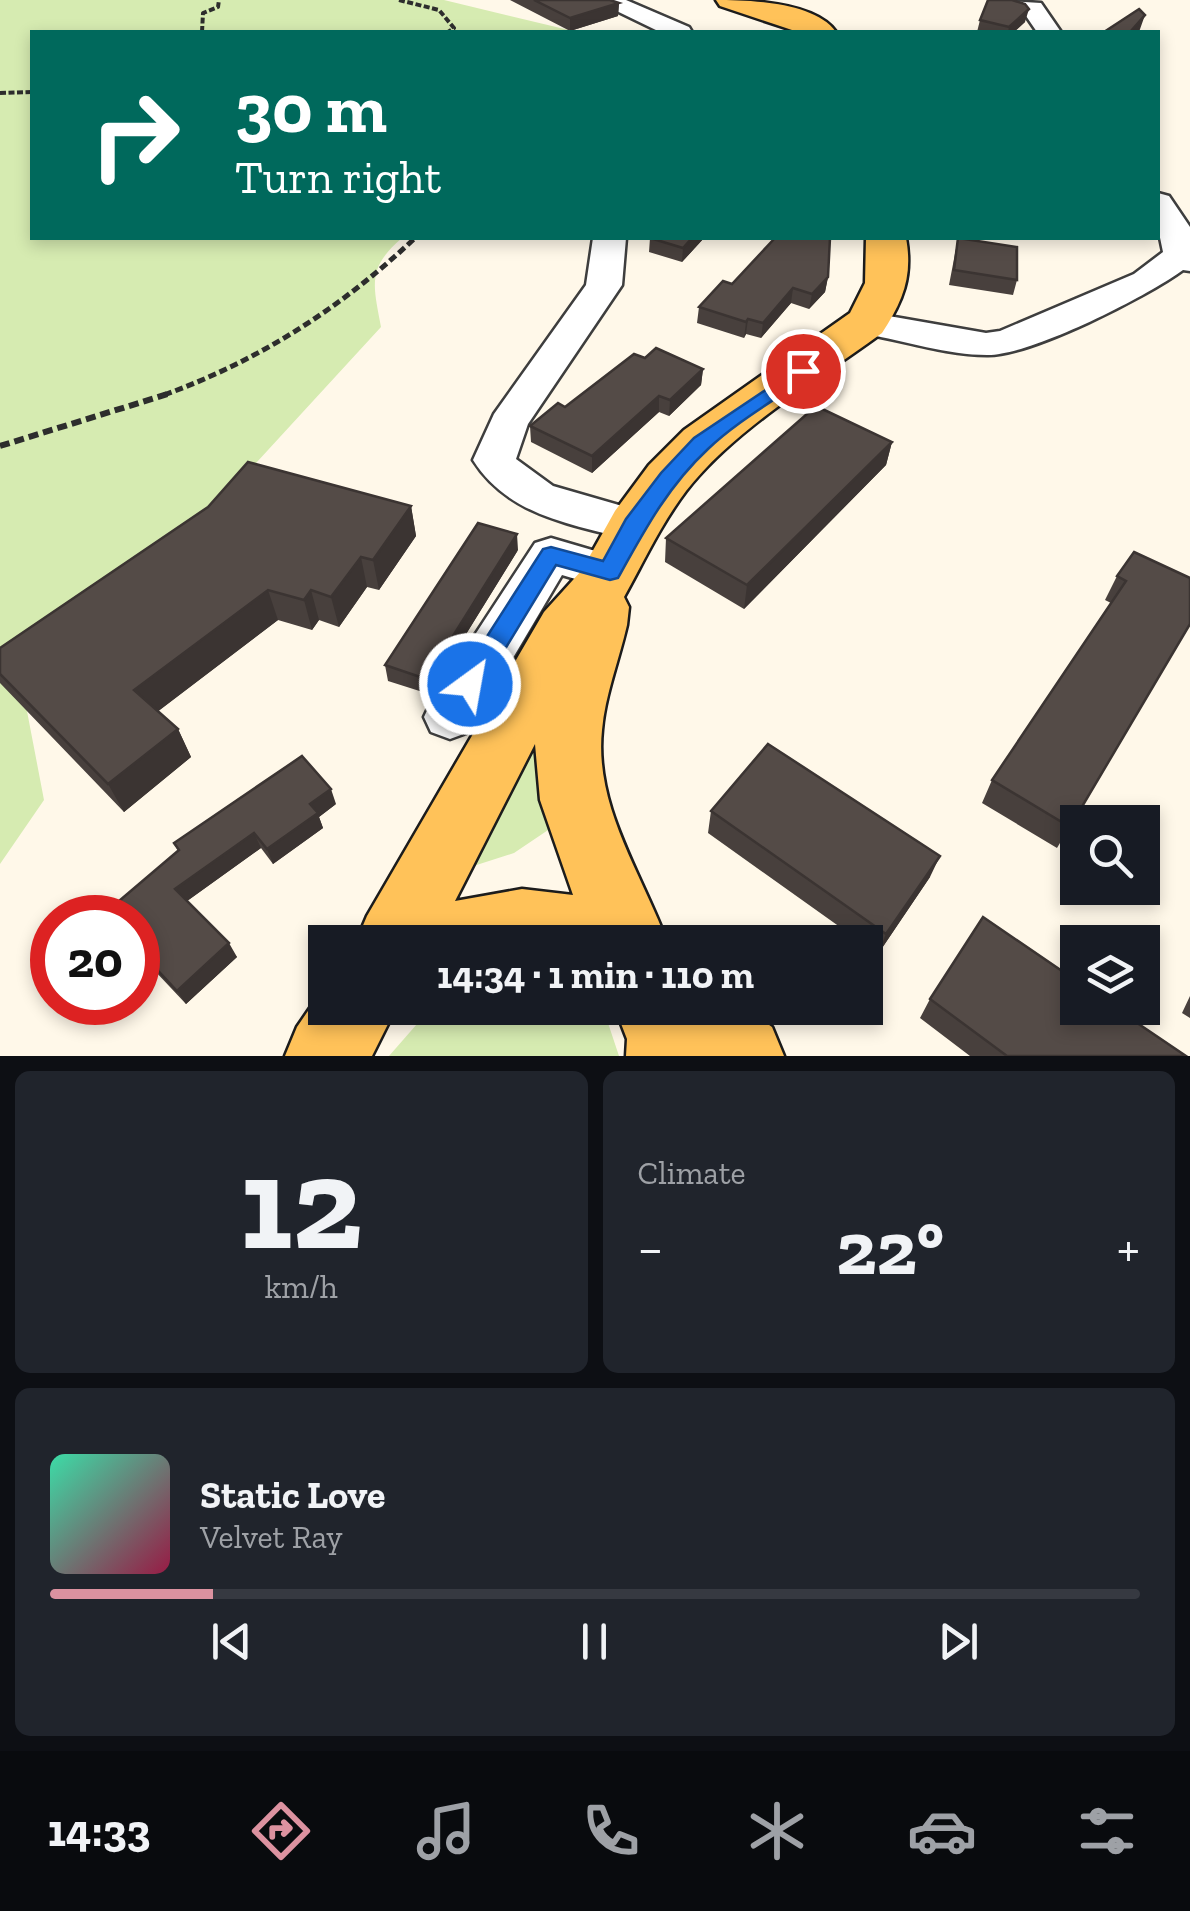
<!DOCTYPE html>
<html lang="en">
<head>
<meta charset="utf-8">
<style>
	body { margin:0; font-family:"Zilla Slab",serif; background:#20242c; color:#f1f3f6; height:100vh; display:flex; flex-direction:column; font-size:38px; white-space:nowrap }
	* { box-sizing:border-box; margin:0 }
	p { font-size:32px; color:#9ea1a6 }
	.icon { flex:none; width:55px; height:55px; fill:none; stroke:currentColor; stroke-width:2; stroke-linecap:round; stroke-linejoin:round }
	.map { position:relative; height:1056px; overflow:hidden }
	.details { display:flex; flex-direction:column; gap:15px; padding:15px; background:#0d0f14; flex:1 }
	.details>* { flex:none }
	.banner { position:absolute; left:30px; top:30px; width:1130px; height:210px; border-radius:0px; box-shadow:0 5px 15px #0003; background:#00695c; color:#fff; overflow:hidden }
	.buttons { position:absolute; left:1060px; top:805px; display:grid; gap:20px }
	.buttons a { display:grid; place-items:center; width:100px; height:100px; border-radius:0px; background:#171b24; box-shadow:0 5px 15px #0003; font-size:50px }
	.speed { position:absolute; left:30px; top:895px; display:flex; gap:20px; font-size:50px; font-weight:700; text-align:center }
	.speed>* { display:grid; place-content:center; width:130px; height:130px; border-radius:50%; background:#171b24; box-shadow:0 5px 15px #0003; line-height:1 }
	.speed .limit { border:15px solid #d22; background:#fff; color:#111 }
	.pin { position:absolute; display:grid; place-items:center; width:85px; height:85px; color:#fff; margin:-42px; border:5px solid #fff; border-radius:50%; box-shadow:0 2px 10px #0007 }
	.me { position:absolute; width:110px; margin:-55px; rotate:32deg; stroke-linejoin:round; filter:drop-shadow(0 0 8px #0008) }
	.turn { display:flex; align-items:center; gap:35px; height:210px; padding:0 40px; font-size:45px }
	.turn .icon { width:130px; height:130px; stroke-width:2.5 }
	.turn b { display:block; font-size:70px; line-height:85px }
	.big { font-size:75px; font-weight:700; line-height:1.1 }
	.details .widget { flex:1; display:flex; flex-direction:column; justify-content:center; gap:15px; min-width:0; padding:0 35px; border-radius:15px; background:#20242c }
	.details .dial { align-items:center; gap:0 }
	.dial b { font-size:130px; line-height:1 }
	.song { display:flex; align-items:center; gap:30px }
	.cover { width:120px; height:120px; border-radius:15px; background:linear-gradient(135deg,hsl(160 70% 55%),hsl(340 70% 35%)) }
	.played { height:10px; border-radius:5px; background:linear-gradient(90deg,#dc92a0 15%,#363941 15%) }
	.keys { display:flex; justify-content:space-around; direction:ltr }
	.heat { display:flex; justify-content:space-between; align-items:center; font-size:55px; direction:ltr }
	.details .tiles { flex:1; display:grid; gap:15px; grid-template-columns:1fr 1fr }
	.widget:last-child { grid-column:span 2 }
	.trip { position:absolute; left:308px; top:925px; width:575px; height:100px; border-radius:0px; background:#171b24; box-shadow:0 5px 15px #0003; font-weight:700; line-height:100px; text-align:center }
	.tab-bar { display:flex; height:160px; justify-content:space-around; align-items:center; background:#090b0e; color:#9ea1a6 }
	.tab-bar .icon { width:70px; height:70px }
	.tab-bar .on { color:#dc92a0 }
	.tab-bar b { font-size:45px; color:#f1f3f6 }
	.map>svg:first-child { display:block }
</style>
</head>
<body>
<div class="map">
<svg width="1190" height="1056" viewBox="0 0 1190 1056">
	<rect width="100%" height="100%" fill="#fff8e9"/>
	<path fill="#d6ebb1" d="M0 0H444L577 32H32V238H402C367 268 373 284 381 327L235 486 22 685 44 800 0 864Z
		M538 725 560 822 514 853 461 870Z
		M431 1008H596L608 1023 619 1056H389Z"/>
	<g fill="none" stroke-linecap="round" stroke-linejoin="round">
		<g stroke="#3e3e3e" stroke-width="5">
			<path id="minor" d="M594 0H626L689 27 692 32H660Z
				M991 0 1041 3 1061 32H1037L1024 13 995 5Z
				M1158 193 1169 196 1190 227V271L1183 270C1148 296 1030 356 987 355 948 355 905 341 866 334L853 331 848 323 853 315 866 312 986 333 1000 331 1134 274 1163 252 1158 228Z
				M593 238H626L622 285 528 424 516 459 553 486 650 514 656 525 650 536 634 541C573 524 509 517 473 460L494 414 586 285Z
				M551 538 626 560 632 572 626 584 609 589 562 575 469 732 450 739 431 732 424 717 431 702 535 543Z"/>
		</g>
		<g stroke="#1c1c1c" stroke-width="5">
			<path id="major" d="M716 0C749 0 815 2 836 32H798L720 6Z
				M866 238H906C913 276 903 301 882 333 818 380 734 429 686 491 661 524 644 561 624 597L629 607 627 625C619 660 605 695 602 730 594 806 642 874 667 942H356L367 916 544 612 582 570 615 511 649 465 684 430 850 313 865 283ZM535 744 540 800 573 895 522 889 455 901Z
				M325 986V1008H396L372 1056H285L297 1027Z
				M615 1008H745L772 1027 784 1056H626L627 1039Z"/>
		</g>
		<path stroke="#2d2d2d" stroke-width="4" stroke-dasharray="6 2.5" stroke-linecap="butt" d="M399 0 439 10 454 28 448 32
			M202 32 203 13 218 7 219 0
			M0 93 32 92"/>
		<path stroke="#2d2d2d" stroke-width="5" stroke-dasharray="8 4" stroke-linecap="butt" d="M164 395C260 360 341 308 415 238"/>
		<path stroke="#2d2d2d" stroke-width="6" stroke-dasharray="10 5" stroke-linecap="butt" d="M0 446 171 393"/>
		<use href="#minor" fill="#fff" fill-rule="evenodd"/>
		<use href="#major" fill="#ffc259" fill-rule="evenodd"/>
	</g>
	<path fill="#48403d" d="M510 0H610L619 3 618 16 570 31Z
		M980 20 1025 22 1014 32H977Z
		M650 238H704L682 262 649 252Z
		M958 238 1017 280 1013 295 949 285Z
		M828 277 825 292 809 309 791 303 761 338 746 334 744 338 697 323 699 307 732 284Z
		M645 358 703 369 701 385 669 416 659 412 592 473 531 442 530 426 565 407Z
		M892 442 886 465 744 609 665 562 666 538Z
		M411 506 416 536 379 590 367 587 339 627 319 620 312 630 278 620 158 711 178 729 191 757 124 812 0 683V648Z
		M518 550 429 694 388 681 385 665Z
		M1134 552 1190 625 1057 848 982 803 992 780 1111 603 1105 600 1117 576Z
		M336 804 319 817 323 828 273 864 261 848 187 901 237 957 186 1004 138 953V918L178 851 174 843Z
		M711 811 930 877 878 954 865 945V942H861L708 833Z
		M1190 996V1018L1182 1013Z
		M930 999 1186 1056H970L920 1018Z"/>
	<path fill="#3b3432" d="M619 3 618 16 570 31V18Z
		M1029 9 1025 22 1014 32H1008L1009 27Z
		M1145 15 1139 32H1130Z
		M692 238H704L682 262 683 248Z
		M828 277 825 292 809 309 812 294Z
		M793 288 791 303 761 338 763 323Z
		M748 319 746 334 744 338 746 322Z
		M703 369 701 385 669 416 670 400Z
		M659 396V412L592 473V456Z
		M892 442 886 465 744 609 747 585Z
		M411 506 416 536 379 590 373 560Z
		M517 534 518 550 429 694 426 679Z
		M361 557 367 587 339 627 331 597Z
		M268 590 278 620 148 719 134 690Z
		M311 590 319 620 312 630 304 600Z
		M178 729 191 757 124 812 108 784Z
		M331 789 336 804 319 817 323 828 273 864 267 849 310 804Z
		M254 833 261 848 183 904 175 889Z
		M940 856 930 877 878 954 886 934Z
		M229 943 237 957 186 1004 177 991Z"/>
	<path fill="#544b47" stroke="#3b3432" stroke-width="2.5" d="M534 0H610L619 3 570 18Z
		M988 0H1012L1025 4 1029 9 1009 27 980 20Z
		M1139 9 1145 15 1130 32H1104Z
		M650 238H692L683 248Z
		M775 238H830L828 277 812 294 793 288 763 323 748 319 746 322 699 307 723 281 732 284Z
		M958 238 1017 247V280L954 270Z
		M656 348 703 369 670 400 659 396 592 456 530 426 558 403 565 407 634 354 645 358Z
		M816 406 892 442 747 585 666 538Z
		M248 462 411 506 373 560 361 557 331 597 311 590 304 600 268 590 134 690 178 729 108 784 0 674V648L208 507Z
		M478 523 517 534 426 679 385 665Z
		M1134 552 1190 578V624L1070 827 992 780 1126 581 1117 576Z
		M768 744 940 856 886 934 711 811Z
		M302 756 331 789 310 804 318 813 267 849 254 833 175 889 229 943 177 991 138 949V918H99L179 850 174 843Z
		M983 917 1078 982V1008H1115L1186 1056H1007L930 999Z"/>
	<path fill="#1a73e8" stroke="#114b97" stroke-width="2.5" d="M803 365 813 371 810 375C777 399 737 421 708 449 668 486 644 531 618 578L610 580 556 565 479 692 470 695 461 692 457 684 461 677 543 549 551 547 603 561 626 519 661 473 694 438Z"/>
</svg>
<div class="buttons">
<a><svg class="icon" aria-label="search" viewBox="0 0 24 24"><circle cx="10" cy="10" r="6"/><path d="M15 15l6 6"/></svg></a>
<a><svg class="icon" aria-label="layers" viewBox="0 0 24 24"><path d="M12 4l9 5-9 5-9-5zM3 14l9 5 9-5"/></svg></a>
</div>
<div class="speed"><div class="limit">20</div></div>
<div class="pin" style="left:803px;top:371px;background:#d93025"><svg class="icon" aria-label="arrive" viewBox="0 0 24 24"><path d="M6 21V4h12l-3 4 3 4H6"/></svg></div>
<svg class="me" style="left:470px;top:684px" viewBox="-20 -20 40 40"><circle r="17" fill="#1a73e8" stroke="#fff" stroke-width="3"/><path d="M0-11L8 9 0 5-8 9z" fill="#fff"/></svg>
<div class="trip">14:34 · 1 min · 110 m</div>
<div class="banner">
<div class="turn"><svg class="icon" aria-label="right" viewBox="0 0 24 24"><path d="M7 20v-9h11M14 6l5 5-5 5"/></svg><div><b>30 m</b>Turn right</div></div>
</div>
</div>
<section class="details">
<div class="tiles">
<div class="widget dial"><b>12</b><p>km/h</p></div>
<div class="widget"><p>Climate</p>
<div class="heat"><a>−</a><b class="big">22°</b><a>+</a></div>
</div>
<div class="widget">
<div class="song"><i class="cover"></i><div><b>Static Love</b><p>Velvet Ray</p></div></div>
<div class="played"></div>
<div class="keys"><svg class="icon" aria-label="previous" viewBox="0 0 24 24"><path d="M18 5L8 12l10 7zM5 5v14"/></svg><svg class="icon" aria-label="pause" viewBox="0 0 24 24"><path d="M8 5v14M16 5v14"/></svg><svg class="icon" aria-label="next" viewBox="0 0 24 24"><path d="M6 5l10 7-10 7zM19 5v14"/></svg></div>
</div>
</div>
</section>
<nav class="tab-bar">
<b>14:33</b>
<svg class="icon on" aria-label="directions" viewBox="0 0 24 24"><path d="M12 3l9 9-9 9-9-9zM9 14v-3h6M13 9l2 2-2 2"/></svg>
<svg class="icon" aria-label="music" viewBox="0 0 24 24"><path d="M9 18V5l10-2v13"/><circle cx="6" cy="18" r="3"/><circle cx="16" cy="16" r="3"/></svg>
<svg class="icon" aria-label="phone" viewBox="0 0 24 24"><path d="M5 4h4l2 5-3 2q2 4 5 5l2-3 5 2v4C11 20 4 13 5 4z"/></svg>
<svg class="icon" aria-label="climate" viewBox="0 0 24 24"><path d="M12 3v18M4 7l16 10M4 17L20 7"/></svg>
<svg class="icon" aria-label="car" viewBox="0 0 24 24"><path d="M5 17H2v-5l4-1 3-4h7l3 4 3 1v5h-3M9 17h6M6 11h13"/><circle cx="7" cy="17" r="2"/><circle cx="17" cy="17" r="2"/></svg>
<svg class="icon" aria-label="filters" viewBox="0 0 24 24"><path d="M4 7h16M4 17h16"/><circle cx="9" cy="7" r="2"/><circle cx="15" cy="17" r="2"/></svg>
</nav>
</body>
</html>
